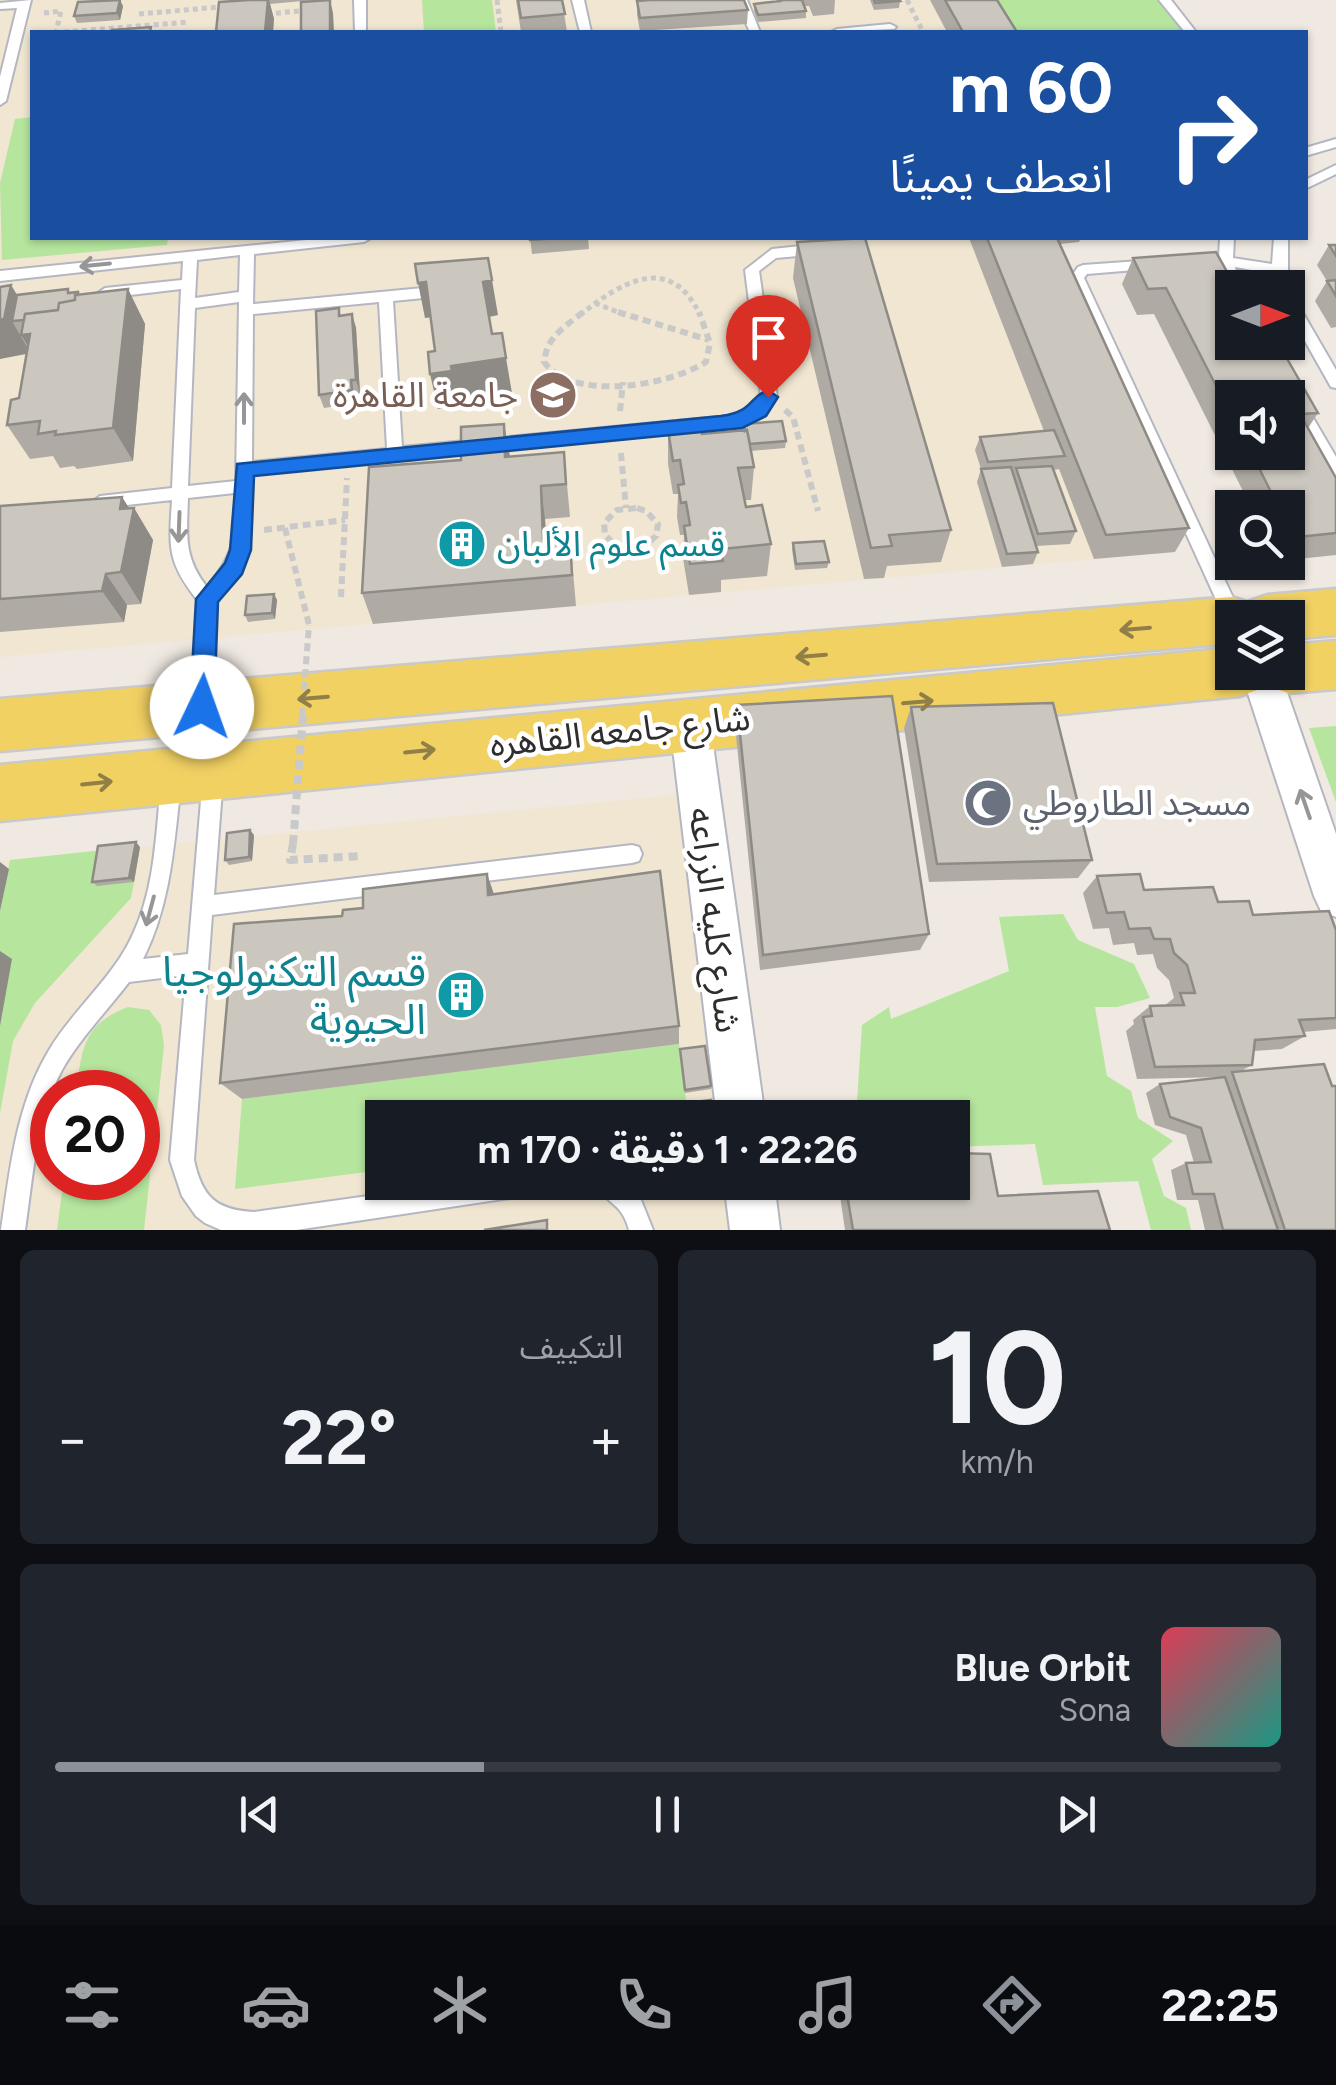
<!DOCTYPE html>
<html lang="ar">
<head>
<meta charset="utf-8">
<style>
	body { margin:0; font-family:Figtree,"Noto Sans Arabic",sans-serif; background:#20242c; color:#f1f3f6; direction:rtl; height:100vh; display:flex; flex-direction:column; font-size:38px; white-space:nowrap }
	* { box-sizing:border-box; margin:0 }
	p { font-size:32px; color:#9ea1a6 }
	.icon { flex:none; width:55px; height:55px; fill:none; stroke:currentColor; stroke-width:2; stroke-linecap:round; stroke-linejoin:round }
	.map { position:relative; height:1230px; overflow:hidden; direction:ltr }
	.drawer { display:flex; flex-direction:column; gap:20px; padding:20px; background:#0d0f14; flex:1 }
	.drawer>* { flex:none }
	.banner { position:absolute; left:30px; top:30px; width:1278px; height:210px; border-radius:0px; box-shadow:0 2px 8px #0004; direction:rtl; background:#1a4fa0; color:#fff; overflow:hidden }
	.needle { width:65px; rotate:90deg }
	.tools { position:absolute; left:1215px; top:270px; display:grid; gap:20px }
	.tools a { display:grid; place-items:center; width:90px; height:90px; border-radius:0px; background:#171b24; box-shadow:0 2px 8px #0004; font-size:50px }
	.speed { position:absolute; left:30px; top:1070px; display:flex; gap:20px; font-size:50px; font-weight:700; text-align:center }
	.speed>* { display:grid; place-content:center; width:130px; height:130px; border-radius:50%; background:#171b24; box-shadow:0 2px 8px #0004; line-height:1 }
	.speed .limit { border:15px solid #d22; background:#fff; color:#111 }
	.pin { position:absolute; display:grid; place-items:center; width:85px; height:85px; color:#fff; margin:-102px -42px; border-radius:50% 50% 50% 0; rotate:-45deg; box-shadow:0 0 10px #0007 }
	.pin .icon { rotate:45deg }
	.me { position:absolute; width:110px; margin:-55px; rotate:3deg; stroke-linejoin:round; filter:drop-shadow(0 0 8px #0008) }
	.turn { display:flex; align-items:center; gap:35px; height:210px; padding:0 30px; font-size:45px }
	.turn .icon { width:130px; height:130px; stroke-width:2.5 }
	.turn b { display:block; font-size:70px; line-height:85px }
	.big { font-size:75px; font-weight:700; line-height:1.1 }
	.drawer .card { flex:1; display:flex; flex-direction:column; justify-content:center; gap:15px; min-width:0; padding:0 35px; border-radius:15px; background:#20242c }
	.drawer .dial { align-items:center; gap:0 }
	.dial b { font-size:130px; line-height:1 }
	.song { display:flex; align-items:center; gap:30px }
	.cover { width:120px; height:120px; border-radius:15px; background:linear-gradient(135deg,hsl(350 70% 55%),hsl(170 70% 35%)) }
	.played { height:10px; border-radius:5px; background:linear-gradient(90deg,#8c9099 35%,#363941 35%) }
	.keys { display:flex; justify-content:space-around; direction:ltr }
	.heat { display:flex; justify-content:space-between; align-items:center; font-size:55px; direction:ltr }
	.drawer .tiles { flex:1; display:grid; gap:20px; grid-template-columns:1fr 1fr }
	.card:last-child { grid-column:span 2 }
	.trip { position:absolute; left:365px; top:1100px; width:605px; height:100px; border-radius:0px; background:#171b24; box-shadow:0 2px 8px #0004; font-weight:700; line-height:100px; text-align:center; direction:rtl }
	.tab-bar { display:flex; height:160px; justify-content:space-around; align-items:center; background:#090b0e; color:#9ea1a6 }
	.tab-bar .icon { width:70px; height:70px }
	.tab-bar .current { color:#8c9099 }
	.tab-bar b { font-size:45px; color:#f1f3f6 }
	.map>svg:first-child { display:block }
</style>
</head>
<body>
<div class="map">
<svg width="1336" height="1230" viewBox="0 0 1336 1230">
	<rect width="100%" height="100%" fill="#efe9e1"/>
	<path fill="#f0e6d1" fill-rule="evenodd" d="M0 0H980L1000 32H32V238H1037L1175 552 0 657Z
		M684 794 723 1117 382 1118V1182L731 1183 737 1230H0V861ZM52 1092H138V1178H52Z"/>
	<path fill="#b6e59e" d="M422 0H492L496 32H424Z
		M980 0H1161L1186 32H1000Z
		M32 117V238H168L167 245 2 260 0 183 15 119Z
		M1336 726V802L1309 728Z
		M103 850 134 882 131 898 35 1003 13 1041 0 1113V911L10 860Z
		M1063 914 1078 940 1134 964 1150 998 1117 1007H1095L1107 1076 1131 1091 1138 1118 1173 1141 1152 1159 1164 1196 1186 1208 1191 1230H1151L1138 1181 1043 1185 1035 1144 953 1147 952 1118 856 1117 862 1025 889 1007 891 1019 1009 971 999 917Z
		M128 1007 149 1010 161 1025 164 1046 144 1230H57L64 1178H138V1092H76C82 1049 83 1024 128 1007Z
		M679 1044 688 1117 382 1118V1170L235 1189 242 1099Z"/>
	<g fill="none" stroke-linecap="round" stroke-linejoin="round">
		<g stroke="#b4b7c1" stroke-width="4">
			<path id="lane" d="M31 0 6 101 0 105V77L17 8 0 9V3Z
				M354 0H366V32H355Z
				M572 0H584L591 32H580Z
				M735 0H747L760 32H750Z
				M1159 0H1171L1196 32H1185Z
				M890 24 896 27 894 29 831 32 837 29Z
				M1336 139V147L1305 156V148Z
				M1336 165V174L1305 189V180Z
				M326 238H371L364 242 254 254 253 304 444 286 451 291 444 296 393 301 402 447 739 415 754 407 761 396 745 270 772 249 820 244 827 249 820 254 776 258 759 271 777 397 764 415 747 424 252 474 251 533 243 567 216 601 211 702 208 708 202 710 196 708 193 702 198 601C167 562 169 548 172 500L100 508 92 502 100 496 172 488 181 289 105 298 98 293 105 288 182 280 183 261 0 281V271ZM240 255 239 292 195 298 197 260ZM239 302 236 481 188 486 195 308ZM379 302 387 449 252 462 253 314ZM235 493C235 536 236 553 207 587 183 557 187 534 188 498Z
				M1220 238H1234L1233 258 1272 264 1274 238H1288V291V288H1276L1273 274 1235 267 1240 288H1232V293L1226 288 1220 266H1194V260L1219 257Z
				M1154 260 1159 262V268L1087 274 1084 278 1242 617 1232 618V624L1227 622 1224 617 1070 278 1078 267 1083 265Z
				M1288 294 1293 296 1336 370V388L1331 387 1288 311Z
				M1300 402 1305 404 1336 457V477L1330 475 1292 408Z
				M213 768 220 771 223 777 214 895 632 845 639 847 642 854 639 861 632 863 212 915 194 1160C202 1197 216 1210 254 1212L468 1182H567L564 1190 296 1230H221L205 1223 196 1216 182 1196 170 1160 186 975 129 982C107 1011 80 1038 62 1070 36 1118 33 1177 25 1230H1C10 1170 16 1106 48 1052 72 1010 113 979 133 934 155 888 156 833 161 783L164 777 171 774 178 777 181 783C174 844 171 904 143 959L188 954 203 777 206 771Z
				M594 1182H627L641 1200 653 1230H629C622 1201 602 1202 594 1182Z"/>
		</g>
		<g stroke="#b4b7c1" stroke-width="4">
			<path id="street" d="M1241 672H1280L1336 834V917L1321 911 1314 896Z
				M690 705 704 711 710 723 765 1118H717L670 723 676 711Z
				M724 1182H774L780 1230H730Z"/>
		</g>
		<g stroke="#c9c9c9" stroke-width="5">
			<path id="primary" d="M1336 589V635L1288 639V618H1232V643L0 751V699L1232 597 1247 602 1267 595Z
				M1336 641V689L1288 693 1268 686 1265 680 1260 689 1240 696 0 821V765L1232 648V672H1288V645Z"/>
		</g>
		<path stroke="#c9c9c9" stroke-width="5" stroke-dasharray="5 4" stroke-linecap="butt" d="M497 0 501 32
			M907 0 923 32
			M44 13 61 11 56 32
			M139 14 231 6V0
			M267 14 309 10
			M64 32 189 22
			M595 303 625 315
			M580 315C620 283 670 251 700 315"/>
		<path stroke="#c9c9c9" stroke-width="6" stroke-dasharray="8 5" stroke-linecap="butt" d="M583 312C564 328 547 336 544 362 573 402 668 386 706 362L710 343 699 312
			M618 312 709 340
			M785 410 793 417 818 511
			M620 411 623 382
			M621 453 626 508
			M637 508 646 511 658 524 656 536 640 550 619 549 605 535 604 523 617 510Z
			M285 528 309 625
			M264 530 345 520
			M341 597 347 478"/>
		<path stroke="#c9c9c9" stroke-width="8" stroke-dasharray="9 6" stroke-linecap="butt" d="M293 844 290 860 363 856"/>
		<use href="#lane" fill="#fff" fill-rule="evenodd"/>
		<use href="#street" fill="#fff" fill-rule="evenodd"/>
		<use href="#primary" fill="#f2d163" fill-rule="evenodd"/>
		<path stroke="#c9c9c9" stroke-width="6" stroke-dasharray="8 5" stroke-linecap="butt" d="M302 716 309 625"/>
		<path stroke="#c9c9c9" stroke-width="8" stroke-dasharray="9 6" stroke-linecap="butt" d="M293 844 303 714"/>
	</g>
	<path fill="#afaba4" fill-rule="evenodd" d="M249 0H313L270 4 274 19 273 32H216Z
		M516 0H562L567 32H521Z
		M776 0H835L834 14 813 16 809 6H804L806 11V18L758 22 754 11V4L777 2Z
		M870 0H899L900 1 899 8 874 10Z
		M930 0H997L1017 32H947Z
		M637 1 748 10 747 24 640 31 637 15Z
		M123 6 120 20 77 23 74 16Z
		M530 238H588L589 249 532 254Z
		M969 238H1057L1189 528 1175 552 1094 559 1059 469 1054 470 1076 531 1070 544 1036 546 1038 552 1033 564 1002 567 977 482 981 469 975 450 980 437 1044 431Z
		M1057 238H1081L1079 242 1060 244Z
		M797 242 951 530 941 562 887 566 884 578 864 579 793 278Z
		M1329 245H1336V327L1331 328 1315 301 1327 281 1317 265Z
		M1133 258 1271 349 1318 413 1308 428 1336 478V555L1288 560V508H1246L1249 503 1154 314 1137 315 1122 284ZM1232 398 1288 452H1232Z
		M11 285 17 295 78 292 80 295 128 289 145 324 133 461 77 469 74 466 60 468 53 456 30 459 7 425 19 398 28 347 0 359Z
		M339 308 341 316 352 314 356 328 360 394H356V403L324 408 319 395Z
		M504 424 510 457 564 452 570 517 545 519 546 539 570 537 576 606 373 624 362 593 461 460Z
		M744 424 786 441 785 448 751 451 754 467 751 500H745L746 507 771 544 767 576 721 580V592L689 595 683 558 684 535H680L677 517 678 494H673L668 464V430L702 434 743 431Z
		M122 497 129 508H134L153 540 141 604 127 605 124 622 0 632V506Z
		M793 543 829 562 827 568 795 570 792 550Z
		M274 594 277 600 275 619 248 622 245 615Z
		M737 705 929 934 920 950 760 970 735 726Z
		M911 707 1092 860 1078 878 929 882 904 728Z
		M254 835 252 861 229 865 225 860Z
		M140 847 134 882 97 886 92 882Z
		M487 874 494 894 679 1026V1044L242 1099 220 1083 342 916 363 908Z
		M1097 876 1144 890 1218 902 1253 915 1336 930V1029L1303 1032 1305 1036 1282 1049 1254 1051 1252 1065 1241 1071 1336 1230H1205L1198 1200H1177L1171 1170 1186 1163H1194L1186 1135 1155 1125 1146 1093 1160 1084 1223 1077 1137 1079 1126 1031 1134 1024 1133 1020 1150 1006H1164L1174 998 1169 980 1157 968 1153 954 1137 955 1134 943 1113 945 1109 928 1093 929 1083 893Z
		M680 1052 711 1086V1089L685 1093Z
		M838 1182H952L1110 1230H845Z"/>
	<path fill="#8e8b86" d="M120 0 123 6 120 20 117 13Z
		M269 0 274 19 273 32H265Z
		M330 0 333 13 334 32H330Z
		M492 280 498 315 489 317 483 282Z
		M426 282 433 317 425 318 418 283Z
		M11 285 31 319 12 321 27 347 26 354 0 359V320Z
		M128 289 145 324 133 461 113 428Z
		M352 314 356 328 360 394 356 380Z
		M30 334 43 370 21 335Z
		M506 358 512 393 458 400 459 406 438 409 430 374 451 366Z
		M504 424 510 457H505Z
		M541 486 545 519 548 571 543 539Z
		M122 497 132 513 134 508 153 540 141 604 121 572 120 509Z
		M106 574 127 605 124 622 102 591Z
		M274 594 277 600 275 619 272 613Z
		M250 830 254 835 252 861 249 857Z
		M136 842 140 847 134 882 129 878Z
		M0 862 9 869 0 911Z
		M487 874 495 898 488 895Z
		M0 951 12 959 0 1026Z"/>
	<path fill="#cbc7bf" stroke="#8e8b86" stroke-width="2.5" d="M120 0 117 13 74 16 78 2Z
		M249 0H268L265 32H216L219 2Z
		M330 0V32H301V2Z
		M518 0H562L565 14 521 18Z
		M650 0H744L748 10 640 18 637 1Z
		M779 0H802L806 11 758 15 754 4 780 1Z
		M874 0H899L900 1 875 3Z
		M945 0H997L1017 32H963Z
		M151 27 150 32H111L112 30Z
		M530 238H560L530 240Z
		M865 238 951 530 889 535 892 546 871 548 797 242Z
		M987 238H1057L1189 528 1106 535Z
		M1329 245H1336V256Z
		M1216 252 1236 288H1232V342H1267L1271 349 1281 348 1318 413 1300 414 1336 478V533L1288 538V508H1262L1255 493 1271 492 1251 452H1288V398H1232V417L1166 288 1148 289 1133 258Z
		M488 258 492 280 483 282 492 334 502 333 506 358 451 366 452 371 430 374 428 352 435 351 426 282 418 283 415 264Z
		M1336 280V296L1327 281Z
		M11 285 4 319 0 320V287Z
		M68 289V293L78 292V295H75V300L59 303 58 310 25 314 24 320 12 321 17 295Z
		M128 289 113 428 55 435 56 431 38 434 40 421 7 425 11 400 19 398 30 334 21 335 25 314 58 310 59 303 75 300V295Z
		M339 308V316L352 314 356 380H351L352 390 319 395 316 311Z
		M782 421 786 441 750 444 747 430 745 431 744 424Z
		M504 424 505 457 564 452 566 484 541 486 543 539 570 537 572 575 362 593 369 467 461 460V427Z
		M701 427 702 434 747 430 754 467 738 468 746 507 762 505 771 544 721 549 723 561 690 564 684 526 690 525 686 502 681 503 678 485 684 484 680 460 673 461 668 430Z
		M1054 430 1065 456 988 462 980 437Z
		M1052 466 1076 531 1038 534 1016 468Z
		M1011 467 1038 552 1007 554 981 469Z
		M122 497 120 509 134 508 121 572 106 574 102 591 0 599V506Z
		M824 541 829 562 796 564 793 543Z
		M274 594 272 613 245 615 247 596Z
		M892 696 929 934 763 955 737 705Z
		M1053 703 1092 860 937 864 911 707Z
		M250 830 249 857 225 860 227 833Z
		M136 842 129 878 92 882 98 846Z
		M660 871 679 1026 220 1083 234 924 342 916 343 910 363 908V889L487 874 488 895Z
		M1140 874 1144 890 1213 887 1218 902 1249 901 1253 915 1329 911 1336 930V1018L1299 1020 1305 1036 1255 1040 1252 1065 1155 1067 1143 1017 1152 1016 1150 1006 1184 1005 1180 993H1195L1187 965 1174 953 1170 939H1154L1150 928 1129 929 1124 912 1107 913 1097 876Z
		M705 1046 711 1086 685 1090 680 1049Z
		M1324 1064 1332 1086H1336V1230H1285L1232 1072Z
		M1225 1077 1278 1230H1223L1214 1194H1193L1186 1163 1211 1162 1201 1128 1170 1117 1160 1084Z
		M711 1100 713 1118H688L687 1103Z
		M952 1153 990 1154 998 1196 1098 1191 1110 1230H853L845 1182H952Z
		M547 1220V1230H484Z"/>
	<defs><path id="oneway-shaft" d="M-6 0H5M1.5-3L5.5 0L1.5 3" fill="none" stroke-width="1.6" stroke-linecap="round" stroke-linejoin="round" transform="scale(2.5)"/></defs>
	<g stroke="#969696">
		<use href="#oneway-shaft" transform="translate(95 265) rotate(174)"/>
		<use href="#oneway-shaft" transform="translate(244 408) rotate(-90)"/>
		<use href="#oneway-shaft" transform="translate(179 527) rotate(92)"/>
		<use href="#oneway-shaft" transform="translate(1305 804) rotate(-109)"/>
		<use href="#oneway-shaft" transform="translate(150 911) rotate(105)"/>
	</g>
	<g stroke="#908048">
		<use href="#oneway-shaft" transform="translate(1135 629) rotate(175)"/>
		<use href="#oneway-shaft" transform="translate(811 656) rotate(175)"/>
		<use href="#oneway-shaft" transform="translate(313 698) rotate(175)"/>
		<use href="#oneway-shaft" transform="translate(918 702) rotate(-5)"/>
		<use href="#oneway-shaft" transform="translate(420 751) rotate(-6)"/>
		<use href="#oneway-shaft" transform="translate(97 783) rotate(-6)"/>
	</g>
	<path fill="#1a73e8" stroke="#114b97" stroke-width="2.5" d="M768 390 778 397 766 416 742 428 254 476 251 550 242 574 218 602 214 707 210 715 202 718 194 715 190 707 196 599 225 563 230 550 237 464 721 416C755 411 748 397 768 390Z"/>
	<defs>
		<g id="university-disc" transform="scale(2.5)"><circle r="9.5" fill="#8d6e63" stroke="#fff"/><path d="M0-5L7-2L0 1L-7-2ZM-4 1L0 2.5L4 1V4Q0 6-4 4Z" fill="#fff"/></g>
		<g id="building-disc" transform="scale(2.5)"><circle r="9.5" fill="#0f9aa8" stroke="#fff"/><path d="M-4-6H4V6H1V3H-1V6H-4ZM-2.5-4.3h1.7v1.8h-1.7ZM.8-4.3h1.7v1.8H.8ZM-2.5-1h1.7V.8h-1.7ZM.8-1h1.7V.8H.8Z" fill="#fff"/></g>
		<g id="mosque-disc" transform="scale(2.5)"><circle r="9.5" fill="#6b7280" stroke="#fff"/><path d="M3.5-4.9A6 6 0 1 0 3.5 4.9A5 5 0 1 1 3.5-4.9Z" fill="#fff"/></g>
	</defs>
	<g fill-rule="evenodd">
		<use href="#university-disc" x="553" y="395"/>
		<use href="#building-disc" x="462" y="544"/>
		<use href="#mosque-disc" x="988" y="803"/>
		<use href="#building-disc" x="461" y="995"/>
	</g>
	<g text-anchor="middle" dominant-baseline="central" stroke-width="9" stroke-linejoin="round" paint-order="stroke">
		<g font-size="35" fill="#785e54" stroke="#fff" text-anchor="end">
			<text x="518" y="395">جامعة القاهرة</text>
		</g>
		<g font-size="35" fill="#0d838f" stroke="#fff" text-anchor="start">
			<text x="497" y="544">قسم علوم الألبان</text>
		</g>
		<g font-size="35" fill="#2e2e2e" stroke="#fff">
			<text transform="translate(620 731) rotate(-6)">شارع جامعه القاهره</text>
			<text transform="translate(715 920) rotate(83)">شارع كليه الزراعه</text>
		</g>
		<g font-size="35" fill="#5b616d" stroke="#fff" text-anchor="start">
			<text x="1023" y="803">مسجد الطاروطي</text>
		</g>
		<g font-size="42" fill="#0d838f" stroke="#fff" text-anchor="end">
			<text x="426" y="971">قسم التكنولوجيا<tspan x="426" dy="48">الحيوية</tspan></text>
		</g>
	</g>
</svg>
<div class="tools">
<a><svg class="needle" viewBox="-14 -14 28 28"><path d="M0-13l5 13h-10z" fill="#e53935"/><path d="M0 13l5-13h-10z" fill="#9ea1a6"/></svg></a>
<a><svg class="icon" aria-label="sound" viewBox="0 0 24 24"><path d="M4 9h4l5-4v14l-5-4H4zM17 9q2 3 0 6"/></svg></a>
<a><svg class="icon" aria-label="search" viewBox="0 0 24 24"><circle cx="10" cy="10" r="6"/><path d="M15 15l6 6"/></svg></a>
<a><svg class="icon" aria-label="layers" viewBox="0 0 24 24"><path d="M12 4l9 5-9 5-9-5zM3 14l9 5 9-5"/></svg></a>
</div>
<div class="speed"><div class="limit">20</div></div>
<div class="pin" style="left:768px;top:397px;background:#d93025"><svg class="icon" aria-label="arrive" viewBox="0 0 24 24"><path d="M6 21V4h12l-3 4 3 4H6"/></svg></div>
<svg class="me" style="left:202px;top:707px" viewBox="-20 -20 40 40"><circle r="19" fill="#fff"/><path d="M0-13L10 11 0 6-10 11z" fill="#1a73e8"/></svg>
<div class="trip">22:26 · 1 دقيقة · 170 m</div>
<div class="banner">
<div class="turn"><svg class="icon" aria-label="right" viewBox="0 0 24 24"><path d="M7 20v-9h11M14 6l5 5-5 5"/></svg><div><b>60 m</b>انعطف يمينًا</div></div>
</div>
</div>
<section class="drawer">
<div class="tiles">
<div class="card dial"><b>10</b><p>km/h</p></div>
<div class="card"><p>التكييف</p>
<div class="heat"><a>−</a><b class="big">22°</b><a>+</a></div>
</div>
<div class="card">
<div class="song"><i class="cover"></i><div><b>Blue Orbit</b><p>Sona</p></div></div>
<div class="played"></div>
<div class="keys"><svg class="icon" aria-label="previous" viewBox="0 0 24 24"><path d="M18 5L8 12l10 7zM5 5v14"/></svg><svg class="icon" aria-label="pause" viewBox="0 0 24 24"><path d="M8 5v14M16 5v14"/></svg><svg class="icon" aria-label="next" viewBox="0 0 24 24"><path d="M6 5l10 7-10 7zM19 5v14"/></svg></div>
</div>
</div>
</section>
<nav class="tab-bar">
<b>22:25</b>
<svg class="icon current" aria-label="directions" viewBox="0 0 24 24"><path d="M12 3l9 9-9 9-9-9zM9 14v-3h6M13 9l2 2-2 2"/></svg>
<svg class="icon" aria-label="music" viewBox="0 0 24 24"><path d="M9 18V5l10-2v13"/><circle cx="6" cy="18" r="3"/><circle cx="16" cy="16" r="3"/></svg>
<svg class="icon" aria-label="phone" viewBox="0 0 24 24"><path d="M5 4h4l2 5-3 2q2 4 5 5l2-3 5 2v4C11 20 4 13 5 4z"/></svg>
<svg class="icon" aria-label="climate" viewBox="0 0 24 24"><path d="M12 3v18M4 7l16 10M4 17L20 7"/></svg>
<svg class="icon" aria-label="car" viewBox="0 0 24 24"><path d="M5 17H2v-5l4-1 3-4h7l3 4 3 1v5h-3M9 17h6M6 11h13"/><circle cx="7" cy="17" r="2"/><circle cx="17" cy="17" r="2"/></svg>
<svg class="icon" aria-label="filters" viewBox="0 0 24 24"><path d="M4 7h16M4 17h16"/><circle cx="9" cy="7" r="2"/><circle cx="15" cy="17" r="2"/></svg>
</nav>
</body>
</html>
